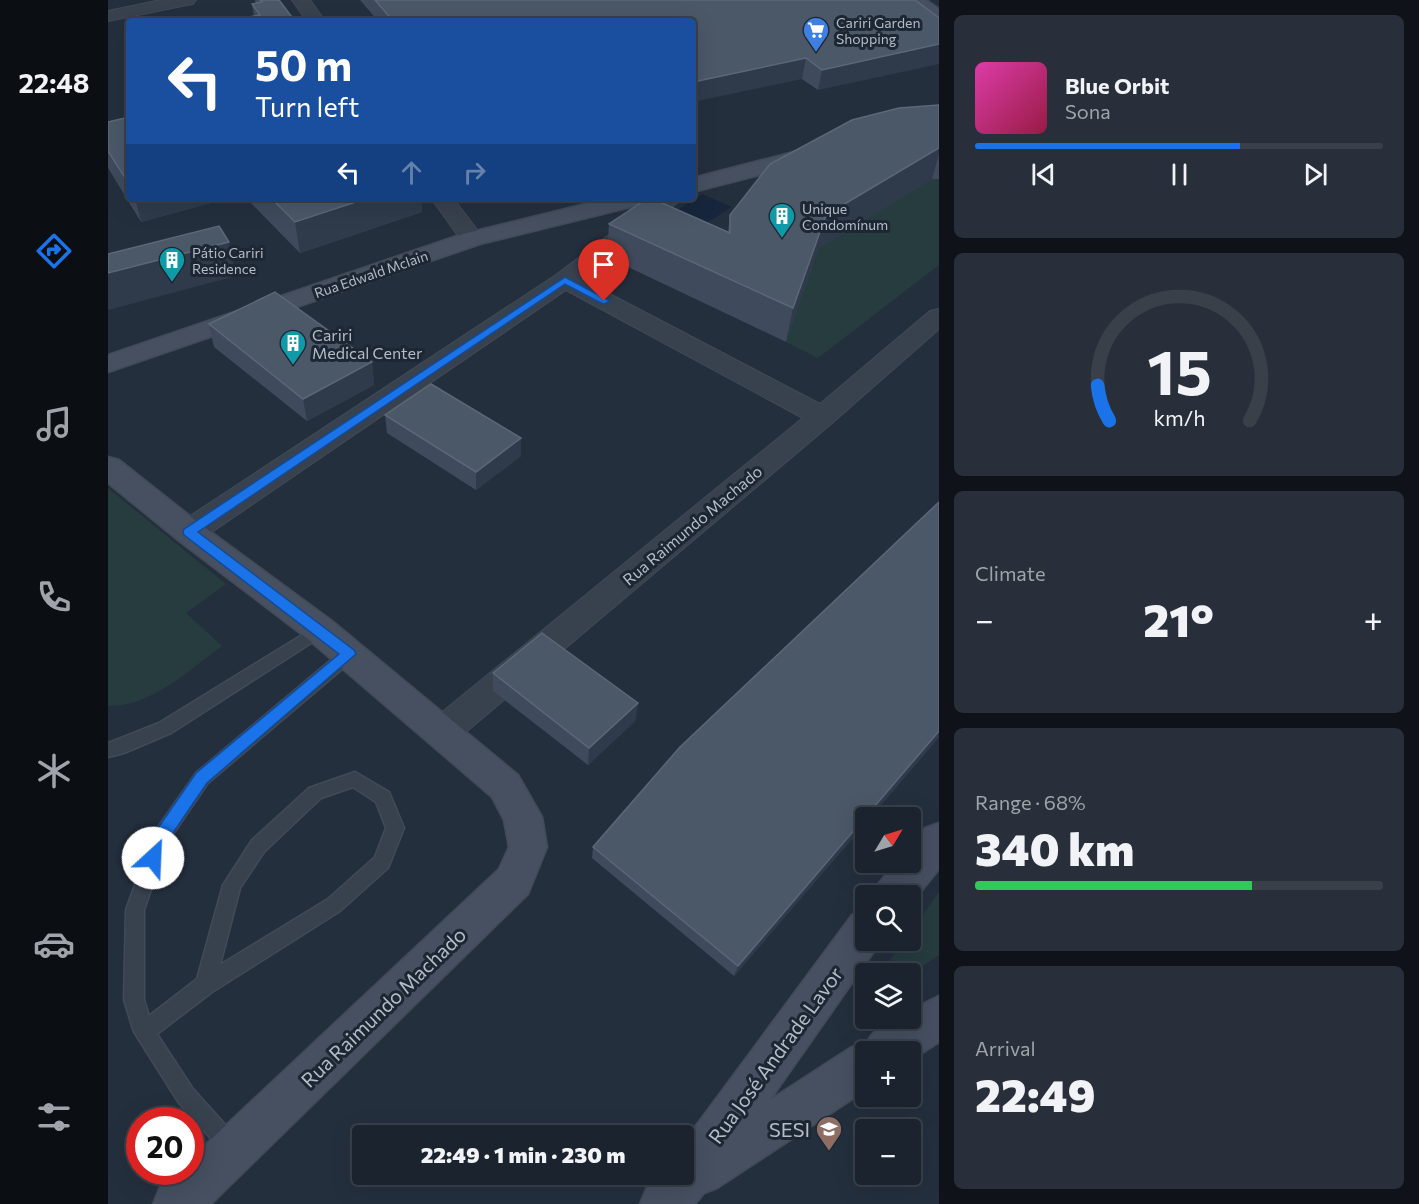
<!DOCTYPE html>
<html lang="en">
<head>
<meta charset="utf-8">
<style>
	body { margin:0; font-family:Commissioner,sans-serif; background:#282f3a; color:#f1f3f6; height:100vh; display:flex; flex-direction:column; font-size:22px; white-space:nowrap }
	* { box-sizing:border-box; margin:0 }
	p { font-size:20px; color:#a0a4aa }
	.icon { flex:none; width:33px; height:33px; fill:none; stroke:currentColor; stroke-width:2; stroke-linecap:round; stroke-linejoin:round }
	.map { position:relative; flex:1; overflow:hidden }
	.side { display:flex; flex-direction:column; gap:15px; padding:15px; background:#0f1319; width:480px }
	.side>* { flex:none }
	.hud { position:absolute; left:18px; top:18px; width:570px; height:183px; border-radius:6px; box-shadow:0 6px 24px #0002,0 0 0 2px #39404a; background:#1a4fa0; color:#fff; overflow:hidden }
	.needle { width:39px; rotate:52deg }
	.buttons { position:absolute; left:747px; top:807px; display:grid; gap:12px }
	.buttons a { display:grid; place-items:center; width:66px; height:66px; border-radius:6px; background:#1b232e; box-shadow:0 6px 24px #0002,0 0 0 2px #39404a; font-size:30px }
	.speed { position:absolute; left:18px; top:1107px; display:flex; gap:12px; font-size:30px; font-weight:700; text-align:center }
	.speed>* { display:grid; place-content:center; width:78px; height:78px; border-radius:50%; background:#1b232e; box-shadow:0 6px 24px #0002,0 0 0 2px #39404a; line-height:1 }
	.speed .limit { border:9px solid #d22; background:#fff; color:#111 }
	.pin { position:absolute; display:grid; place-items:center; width:51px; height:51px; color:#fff; margin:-62px -26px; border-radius:50% 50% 50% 0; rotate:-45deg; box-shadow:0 0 6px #0007 }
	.pin .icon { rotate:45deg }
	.me { position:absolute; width:66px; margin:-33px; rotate:25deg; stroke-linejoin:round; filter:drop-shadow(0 0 4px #0008) }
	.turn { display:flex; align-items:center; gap:21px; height:126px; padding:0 30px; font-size:27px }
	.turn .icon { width:78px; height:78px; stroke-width:2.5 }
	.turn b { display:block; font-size:42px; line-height:51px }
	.lanes { display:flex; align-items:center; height:57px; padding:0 30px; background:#0003; justify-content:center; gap:30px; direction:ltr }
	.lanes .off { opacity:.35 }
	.big { font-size:45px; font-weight:800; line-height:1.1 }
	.side .card { flex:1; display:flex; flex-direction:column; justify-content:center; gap:9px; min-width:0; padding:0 21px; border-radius:9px; background:#282f3a }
	.side .dial { align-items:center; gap:0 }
	.dial svg { height:156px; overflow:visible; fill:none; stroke:#39404a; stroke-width:7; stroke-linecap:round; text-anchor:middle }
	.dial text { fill:#f1f3f6; stroke:none }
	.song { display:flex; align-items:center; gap:18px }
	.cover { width:72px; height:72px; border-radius:9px; background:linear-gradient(135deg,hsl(320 70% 55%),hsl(340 70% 35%)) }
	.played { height:6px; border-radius:3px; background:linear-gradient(90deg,#1a73e8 65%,#39404a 65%) }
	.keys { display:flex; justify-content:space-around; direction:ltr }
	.heat { display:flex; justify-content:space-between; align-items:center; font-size:33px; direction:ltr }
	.charge { height:9px; border-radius:4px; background:linear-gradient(90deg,#34c759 68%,#39404a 0) }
	.trip { position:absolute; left:244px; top:1125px; width:342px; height:60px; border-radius:6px; background:#1b232e; box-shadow:0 6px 24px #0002,0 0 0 2px #39404a; font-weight:800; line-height:60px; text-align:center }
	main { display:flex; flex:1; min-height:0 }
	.tabs { display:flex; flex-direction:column; width:108px; justify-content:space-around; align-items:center; background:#0b0e12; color:#a0a4aa }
	.tabs .icon { width:42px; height:42px }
	.tabs .on { color:#1a73e8 }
	.tabs b { font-size:27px; color:#f1f3f6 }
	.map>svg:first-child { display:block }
</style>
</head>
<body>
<main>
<nav class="tabs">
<b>22:48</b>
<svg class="icon on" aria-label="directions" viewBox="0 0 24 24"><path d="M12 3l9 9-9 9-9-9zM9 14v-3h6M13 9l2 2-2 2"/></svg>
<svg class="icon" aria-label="music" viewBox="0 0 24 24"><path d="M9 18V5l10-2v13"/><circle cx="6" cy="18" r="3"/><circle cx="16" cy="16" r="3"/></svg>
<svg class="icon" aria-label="phone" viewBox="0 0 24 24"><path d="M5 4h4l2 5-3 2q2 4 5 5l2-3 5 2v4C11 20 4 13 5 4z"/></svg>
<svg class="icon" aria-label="climate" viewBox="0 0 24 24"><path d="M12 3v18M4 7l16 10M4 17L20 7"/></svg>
<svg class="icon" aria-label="car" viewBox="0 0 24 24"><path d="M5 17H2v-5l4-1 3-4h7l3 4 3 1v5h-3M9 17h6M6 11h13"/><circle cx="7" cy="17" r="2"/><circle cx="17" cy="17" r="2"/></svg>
<svg class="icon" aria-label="filters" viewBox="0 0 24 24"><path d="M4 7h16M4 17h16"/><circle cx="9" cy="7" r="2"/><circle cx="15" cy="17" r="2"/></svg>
</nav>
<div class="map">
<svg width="831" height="1204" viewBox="0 0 831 1204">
	<rect width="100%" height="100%" fill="#242f3e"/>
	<path fill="#263c3f" d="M824 179H831V265L710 358 678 342 711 248Z
		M0 488 118 584 78 613 114 646C81 670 43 707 0 706Z
		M831 892V955L803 974 772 973 796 941 802 940 803 931Z"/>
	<path fill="#17263c" d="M594 194 624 207 593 227 548 224Z"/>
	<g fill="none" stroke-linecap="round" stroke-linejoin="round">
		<g stroke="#414a57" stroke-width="3">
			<path id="lane" d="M212 624 217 626 220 630 217 634 63 733 16 753 0 757V743L51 723Z
				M241 648 247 650 249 654 247 658 100 783 59 843 36 910V1000L41 1016 89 979 115 885 144 840 201 788 247 772 281 792 296 828 280 868 232 911 104 992 49 1034 85 1089 130 1139 133 1146 130 1153 123 1156 116 1153 71 1103 26 1032 16 1000 18 910 45 834 88 773 235 650ZM245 787 268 802 278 828 267 857 220 899 112 965 132 888 156 852 213 798Z"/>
		</g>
		<g stroke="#414a57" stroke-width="2">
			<path id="street" d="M53 0H88L85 4 79 5 0 21V11Z
				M184 0H202L217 21H199Z
				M323 198H345L376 239 372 244 364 246 356 244Z
				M550 198H575L473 279 712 404 822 311 831 309V329L724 423 346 742 334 746 322 742 317 732 322 722 695 418 458 290 92 540 81 543 70 540 66 532 70 524 448 275Z"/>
		</g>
		<g stroke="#414a57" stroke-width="3">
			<path id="secondary" d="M797 0H818L831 9V23L824 21Z
				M705 147 713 149 716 154 713 159 585 192V178Z
				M502 198H543L539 203 372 244 0 372V355L355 234Z
				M0 457 11 460 92 524 224 621 410 775 434 817 439 847 420 894 103 1204H45L52 1187 69 1172H82V1159L391 869 401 847 396 820 384 797 200 639 70 540 0 483Z
				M831 823V869L802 905V896H765L771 883 788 862H802V845L817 828Z
				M758 910V940H773L772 943 662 1100 742 1048 759 1042C765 1028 788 1018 802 1018V1010L831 996V1042L802 1061V1052H758V1090L609 1188 596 1193 587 1204H532L539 1187 551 1174H576V1142L744 915Z"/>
		</g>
		<use href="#lane" fill="#38414e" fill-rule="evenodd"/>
		<use href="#street" fill="#38414e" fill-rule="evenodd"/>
		<use href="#secondary" fill="#465061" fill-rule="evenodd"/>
	</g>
	<path fill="#3f4b5c" d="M147 0H171L187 21 146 16 144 4H148Z
		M252 0H807L710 90 694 79 585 21H270Z
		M831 105V179H824L711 248 678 342 499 257 501 224 620 232 622 215Z
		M21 117V198H109L110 201 33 222 0 168V122Z
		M138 198H313L314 212 192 253Z
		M101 324 264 362 266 385 199 421 106 347Z
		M277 415 413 438V456L368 490 279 433Z
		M831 502V737L626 976 484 858 485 847Z
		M385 673 530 703 527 721 480 765 385 691Z"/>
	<path fill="#2f3b4b" d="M831 44V64L710 90 714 70Z
		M698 58 694 79 585 102V82Z
		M831 148V154L824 179 711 248 678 342 685 308 718 215Z
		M27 198H109L110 201 33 222Z
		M260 198H313L314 212 192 253 187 222Z
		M121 242 128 276 0 310V273Z
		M264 362 266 385 199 421 195 399Z
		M413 438V456L368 490V472Z
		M530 703 527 721 480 765 481 748Z
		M831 731V737L762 818H758V823L626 976 630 966Z"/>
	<path fill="#4b5868" stroke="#5c6777" stroke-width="1.5" d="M152 0H171L187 21H117L152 15 144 4 154 2Z
		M267 0H807L831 18V44L714 70 698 58 585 82V21H285Z
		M831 105V148L718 215 685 308 501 224 540 198H543L622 233V215L662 164 744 120 791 108Z
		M21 117V184L0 151V122Z
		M163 198H260L187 222Z
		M111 226 121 242 0 273V254Z
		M167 292 264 362 195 399 101 324Z
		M323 384 413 438 368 472 277 415Z
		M831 502V731L630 966 485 847 572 747Z
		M434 633 530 703 481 748 385 673Z"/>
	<path fill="#1a73e8" stroke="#114b97" stroke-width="1.5" d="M457 277 502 301 496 304 493 303 457 284 90 532 246 650 248 654 99 783 58 843 50 863 45 865 39 863 37 858 45 835 88 773 231 654 76 535 75 532 76 529Z"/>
	<defs>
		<g id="supermarket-pin" transform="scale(1.35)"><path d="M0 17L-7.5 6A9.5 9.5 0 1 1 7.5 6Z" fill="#3f7fe0" stroke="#1d2633"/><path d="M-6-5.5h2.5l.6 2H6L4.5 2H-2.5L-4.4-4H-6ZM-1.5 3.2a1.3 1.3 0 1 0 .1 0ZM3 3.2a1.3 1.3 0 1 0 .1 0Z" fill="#fff"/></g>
		<g id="building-pin" transform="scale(1.35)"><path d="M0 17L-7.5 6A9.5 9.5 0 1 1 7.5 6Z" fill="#0f9aa8" stroke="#1d2633"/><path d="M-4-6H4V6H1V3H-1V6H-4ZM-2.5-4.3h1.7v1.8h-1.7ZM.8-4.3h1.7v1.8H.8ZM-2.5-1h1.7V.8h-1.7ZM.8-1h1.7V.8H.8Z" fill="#fff"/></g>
		<g id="school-pin" transform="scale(1.35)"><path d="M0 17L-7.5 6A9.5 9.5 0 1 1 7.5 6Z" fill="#8d6e63" stroke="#1d2633"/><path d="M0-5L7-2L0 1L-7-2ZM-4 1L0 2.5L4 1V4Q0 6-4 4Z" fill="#fff"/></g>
	</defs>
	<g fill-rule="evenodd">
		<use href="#supermarket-pin" x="708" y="30"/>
		<use href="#building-pin" x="674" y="216"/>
		<use href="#building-pin" x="64" y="260"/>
		<use href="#building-pin" x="185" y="343"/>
		<use href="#school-pin" x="721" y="1129"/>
	</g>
	<g text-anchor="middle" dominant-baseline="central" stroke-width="6" stroke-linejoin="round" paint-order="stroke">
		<g font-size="14" fill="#b4bcc9" stroke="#1d2633" text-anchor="start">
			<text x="728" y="22">Cariri Garden<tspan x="728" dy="16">Shopping</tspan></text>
			<text x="694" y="208">Unique<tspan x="694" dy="16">Condomínum</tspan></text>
			<text x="84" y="252">Pátio Cariri<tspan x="84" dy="16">Residence</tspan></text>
		</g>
		<g font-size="14" fill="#b4bcc9" stroke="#1d2633">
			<text transform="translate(263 274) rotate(-19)">Rua Edwald Mclain</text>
		</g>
		<g font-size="16" fill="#b4bcc9" stroke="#1d2633" text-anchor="start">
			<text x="204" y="334">Cariri<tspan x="204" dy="18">Medical Center</tspan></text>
		</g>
		<g font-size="16" fill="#b4bcc9" stroke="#1d2633">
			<text transform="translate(584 525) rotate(-40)">Rua Raimundo Machado</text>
		</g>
		<g font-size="20" fill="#b4bcc9" stroke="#1d2633">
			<text transform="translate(275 1007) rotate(-44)">Rua Raimundo Machado</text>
			<text transform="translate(667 1055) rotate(-54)">Rua José Andrade Lavor</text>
		</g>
		<g font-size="20" fill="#b4bcc9" stroke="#1d2633" text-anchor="end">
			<text x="702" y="1129">SESI</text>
		</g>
	</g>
</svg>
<div class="buttons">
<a><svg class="needle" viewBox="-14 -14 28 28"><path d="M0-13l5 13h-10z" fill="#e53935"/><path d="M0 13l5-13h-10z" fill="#a0a4aa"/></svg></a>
<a><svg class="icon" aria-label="search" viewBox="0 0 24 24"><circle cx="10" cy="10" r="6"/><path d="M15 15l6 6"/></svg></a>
<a><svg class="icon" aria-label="layers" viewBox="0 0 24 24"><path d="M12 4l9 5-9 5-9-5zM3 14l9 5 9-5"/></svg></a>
<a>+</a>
<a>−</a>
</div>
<div class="speed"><div class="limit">20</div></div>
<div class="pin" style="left:496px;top:301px;background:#d93025"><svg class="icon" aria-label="arrive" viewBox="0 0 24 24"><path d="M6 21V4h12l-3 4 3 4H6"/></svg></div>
<svg class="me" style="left:45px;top:858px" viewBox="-20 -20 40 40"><circle r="19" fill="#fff"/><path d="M0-13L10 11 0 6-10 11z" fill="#1a73e8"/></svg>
<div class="trip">22:49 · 1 min · 230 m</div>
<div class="hud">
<div class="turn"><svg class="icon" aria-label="left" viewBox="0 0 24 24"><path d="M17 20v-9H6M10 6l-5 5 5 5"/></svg><div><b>50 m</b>Turn left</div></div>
<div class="lanes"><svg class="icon" aria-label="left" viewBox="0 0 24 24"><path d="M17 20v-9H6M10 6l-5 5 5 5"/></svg><svg class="icon off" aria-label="ahead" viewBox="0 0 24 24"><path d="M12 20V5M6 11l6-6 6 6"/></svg><svg class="icon off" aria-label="right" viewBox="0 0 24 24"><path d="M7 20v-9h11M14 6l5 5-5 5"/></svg></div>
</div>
</div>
<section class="side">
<div class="card">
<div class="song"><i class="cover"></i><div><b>Blue Orbit</b><p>Sona</p></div></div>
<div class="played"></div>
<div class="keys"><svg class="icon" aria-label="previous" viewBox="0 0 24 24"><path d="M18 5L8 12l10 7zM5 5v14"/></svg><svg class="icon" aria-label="pause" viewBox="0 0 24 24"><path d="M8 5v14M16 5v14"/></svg><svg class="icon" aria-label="next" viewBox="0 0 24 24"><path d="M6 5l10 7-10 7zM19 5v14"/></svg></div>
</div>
<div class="card dial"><svg viewBox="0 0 100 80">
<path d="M14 69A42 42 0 1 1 86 69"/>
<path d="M14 69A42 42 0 0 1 8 51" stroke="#1a73e8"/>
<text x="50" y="56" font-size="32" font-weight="700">15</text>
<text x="50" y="72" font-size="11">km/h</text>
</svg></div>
<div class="card"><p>Climate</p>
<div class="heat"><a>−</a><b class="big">21°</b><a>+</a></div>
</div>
<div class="card"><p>Range · 68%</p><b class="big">340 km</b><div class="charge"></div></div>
<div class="card"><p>Arrival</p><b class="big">22:49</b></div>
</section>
</main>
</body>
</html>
